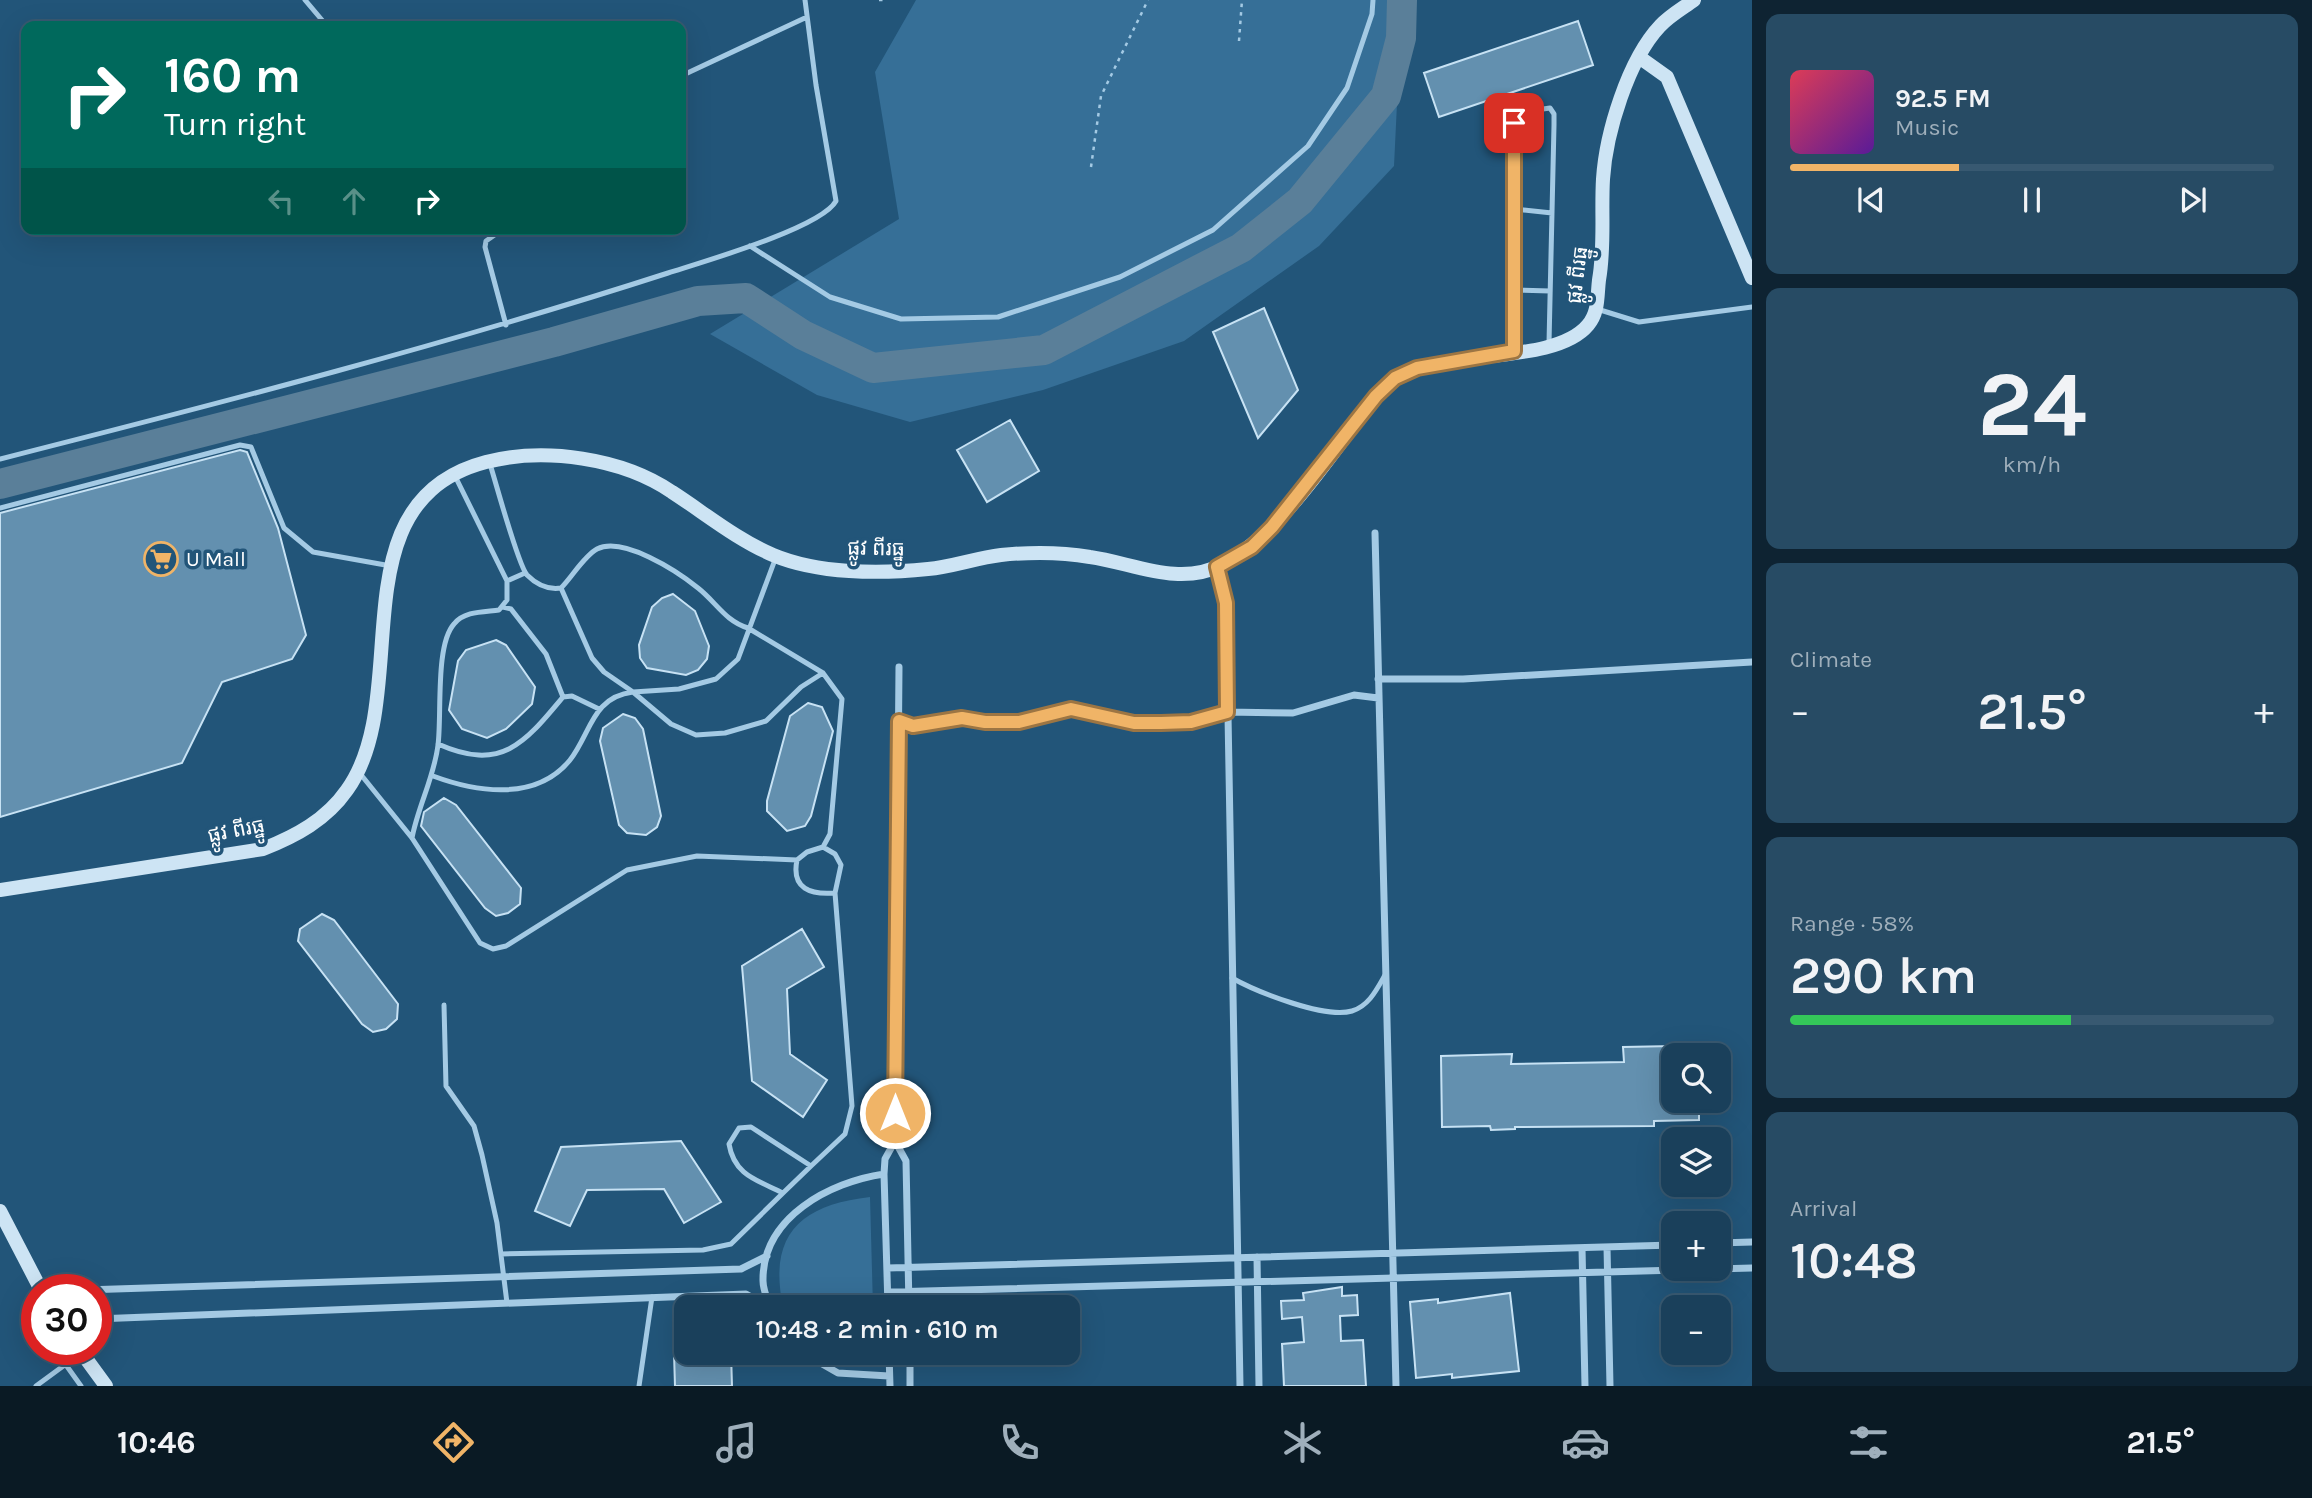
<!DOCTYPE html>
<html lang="en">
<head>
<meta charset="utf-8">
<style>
	body { margin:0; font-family:Karla,"Noto Sans Khmer",sans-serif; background:#274b64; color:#f1f3f6; height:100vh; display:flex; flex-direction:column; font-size:26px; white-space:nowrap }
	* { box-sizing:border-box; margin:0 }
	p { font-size:23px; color:#9fafbb }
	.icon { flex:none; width:38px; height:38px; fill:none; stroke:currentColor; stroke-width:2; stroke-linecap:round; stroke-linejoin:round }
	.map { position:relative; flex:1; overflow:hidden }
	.sheet { display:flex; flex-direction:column; gap:14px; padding:14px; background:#0e2332; width:560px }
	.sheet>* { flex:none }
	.banner { position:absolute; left:21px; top:21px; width:665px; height:214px; border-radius:14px; box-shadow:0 7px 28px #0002,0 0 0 2px #385971; background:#00695c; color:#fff; overflow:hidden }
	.fabs { position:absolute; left:1661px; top:1043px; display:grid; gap:14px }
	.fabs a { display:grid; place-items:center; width:70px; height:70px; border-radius:14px; background:#1a405b; box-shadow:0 7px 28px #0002,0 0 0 2px #385971; font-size:35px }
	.speed { position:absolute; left:21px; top:1274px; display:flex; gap:14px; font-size:35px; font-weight:700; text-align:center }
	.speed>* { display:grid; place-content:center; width:91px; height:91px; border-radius:50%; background:#1a405b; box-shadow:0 7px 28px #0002,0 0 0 2px #385971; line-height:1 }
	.speed .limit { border:10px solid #d22; background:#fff; color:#111 }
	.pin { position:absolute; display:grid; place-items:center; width:60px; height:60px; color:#fff; margin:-30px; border-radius:14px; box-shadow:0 4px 10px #0006 }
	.me { position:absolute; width:77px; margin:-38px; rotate:0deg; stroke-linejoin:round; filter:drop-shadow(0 0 5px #0008) }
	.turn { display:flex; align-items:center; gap:24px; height:147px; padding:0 28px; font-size:32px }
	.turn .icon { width:91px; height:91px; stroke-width:2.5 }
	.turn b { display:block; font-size:49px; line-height:60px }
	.lanes { display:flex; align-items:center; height:66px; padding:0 28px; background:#0003; justify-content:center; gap:35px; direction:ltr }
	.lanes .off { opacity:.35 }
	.big { font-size:52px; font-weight:600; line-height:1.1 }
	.sheet .tile { flex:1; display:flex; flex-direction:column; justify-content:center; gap:10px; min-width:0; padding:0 24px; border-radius:14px; background:#274b64 }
	.sheet .dial { align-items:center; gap:0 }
	.dial b { font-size:91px; line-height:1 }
	.song { display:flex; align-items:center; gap:21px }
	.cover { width:84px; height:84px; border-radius:10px; background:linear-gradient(135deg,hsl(350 70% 55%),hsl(270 70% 35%)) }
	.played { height:7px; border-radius:4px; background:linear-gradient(90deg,#f0b467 35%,#385971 35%) }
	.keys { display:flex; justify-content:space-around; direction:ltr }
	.heat { display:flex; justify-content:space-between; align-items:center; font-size:38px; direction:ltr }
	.charge { height:10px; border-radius:5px; background:linear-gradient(90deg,#34c759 58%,#385971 0) }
	.trip { position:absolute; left:674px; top:1295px; width:406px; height:70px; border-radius:14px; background:#1a405b; box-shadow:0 7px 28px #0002,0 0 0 2px #385971; font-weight:600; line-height:70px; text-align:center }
	.dock { display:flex; height:112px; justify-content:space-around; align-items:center; background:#0a1a24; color:#9fafbb }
	.dock .icon { width:49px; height:49px }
	.dock .current { color:#f0b467 }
	.dock b { font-size:32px; color:#f1f3f6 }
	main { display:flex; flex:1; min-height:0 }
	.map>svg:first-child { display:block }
</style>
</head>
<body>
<main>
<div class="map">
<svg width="1752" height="1386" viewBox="0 0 1752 1386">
	<rect width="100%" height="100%" fill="#225579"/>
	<path fill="#366f97" d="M916 0H1402L1394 166 1319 246 1184 341 1043 390 910 422 817 395 710 334 899 219 875 72Z
		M870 1197 873 1307H783C768 1235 800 1205 870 1197Z
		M821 1353H875V1365L842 1364Z"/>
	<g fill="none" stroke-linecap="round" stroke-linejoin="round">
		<path stroke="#5a7f99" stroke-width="30" d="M0 484 554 342 698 301 746 298 803 335 873 368 1044 350 1241 248 1300 201 1386 96 1401 38 1402 0"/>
	</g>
	<path fill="#6390af" stroke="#c7e2f4" stroke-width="2" d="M1578 21 1593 65 1439 117 1424 73Z
		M1264 308 1298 390 1258 438 1213 332Z
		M1010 420 1039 471 987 502 957 450Z
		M240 450 247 452 278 528 306 635 292 659 222 682 182 763 0 817V513Z
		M673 594 695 611 709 646 707 659 698 670 686 675 647 668 640 658 639 645 652 607 662 598Z
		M496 640 506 645 535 687 532 704 506 729 487 738 462 729 449 710 458 661 466 650Z
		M808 703 822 707 833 731 811 816 805 826 787 831 767 811V801L790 716Z
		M623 714 635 718 643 729 661 816 657 827 646 835 627 833 619 825 600 741 603 728Z
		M444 798 456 805 521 888 520 904 508 913 496 916 485 908 421 826 424 812Z
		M322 914 334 920 398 1004 397 1019 386 1029 373 1032 362 1024 298 941 300 929Z
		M802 929 824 967 787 989 790 1054 827 1080 803 1117 752 1081 742 966Z
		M1673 1046V1101H1699V1120L1654 1121V1126L1515 1127V1129L1491 1130 1490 1126 1442 1127 1441 1056 1512 1054 1511 1064 1624 1062 1623 1047Z
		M681 1141 721 1202 684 1223 664 1189 587 1190 570 1226 535 1211 561 1147Z
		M1342 1287V1296L1357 1295 1358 1315 1340 1316 1341 1341 1363 1340 1366 1386H1284L1282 1344 1304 1342 1302 1317 1282 1319 1281 1301 1304 1300 1303 1293Z
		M1510 1293 1519 1371 1452 1378V1374L1416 1378 1410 1302 1438 1299V1303Z
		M674 1353H731L732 1386H675Z"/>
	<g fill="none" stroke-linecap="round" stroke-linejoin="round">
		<path stroke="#a4cae4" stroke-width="2.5" stroke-dasharray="3.5 5" stroke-linecap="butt" d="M879 0H885
			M1239 41 1242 0
			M1091 167 1101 96 1148 0"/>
		<path stroke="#a4cae4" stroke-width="5" d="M305 0 327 26
			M681 76 807 17
			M1514 209 1552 213
			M503 229 486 241 485 247 506 325
			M750 246 830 297 901 319 998 317 1120 277 1213 230 1308 146 1347 88 1372 14 1373 0
			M1514 290 1550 291
			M1597 309 1639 322 1752 307
			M1514 351 1515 117 1522 112 1550 108 1554 114V125L1549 343
			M0 459C225 402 448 344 668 273 702 262 821 228 836 201L816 85 805 0
			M0 508 240 445 251 447 284 528 313 552 391 566
			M507 581 525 573
			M561 588 592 658 604 672 633 692 679 689 716 679 738 659 776 557
			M503 607 511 609 546 654 563 697
			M438 744C501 772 524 744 563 697L572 696 599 709
			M358 771 412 838 480 943 493 949 506 946 627 870 697 856 797 860 807 852 823 847 830 834 842 699 823 673 748 628C725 621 716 602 698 588 677 571 623 536 597 549 584 556 572 577 561 588 548 590 537 585 527 575 518 565 496 483 490 464
			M433 776C476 792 536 802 570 760 591 733 592 697 633 692L671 724 696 735 725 733 766 721 801 687 823 673
			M412 838C418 806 434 778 438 745 442 715 435 645 454 624 464 611 484 612 499 610L507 600V581L456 478
			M797 860C791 889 811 895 835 893L841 865 835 854 823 847
			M1232 978C1257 992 1325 1019 1352 1011 1369 1006 1377 989 1385 975
			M444 1005 446 1086 474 1126 482 1155 497 1223 507 1303
			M811 1166 783 1193C757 1180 734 1175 729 1144L739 1128 751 1127 811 1166 845 1134 852 1106 835 893
			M501 1254 703 1250 731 1244 783 1193
			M66 1365 81 1386
			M36 1386 81 1353
			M639 1386 652 1297"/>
		<path stroke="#a4cae4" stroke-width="7" d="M1375 533 1396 1386
			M1217 567 1226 603 1240 1386
			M899 667 895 1141 906 1161 909 1307
			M1378 679H1463L1752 662
			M899 721 913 726 962 718 985 722H1019L1071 709 1134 723 1191 722 1227 712 1293 713 1354 695 1378 698
			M1718 1243 1752 1242
			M1607 1247 1610 1386
			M1582 1248 1585 1386
			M1257 1257 1259 1386
			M888 1268 1673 1245
			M84 1290 741 1269 767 1256
			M888 1292 1752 1268
			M770 1307C767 1299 763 1289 763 1281 762 1217 830 1182 884 1174
			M888 1307 884 1174 885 1159 895 1141
			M96 1319 746 1294 769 1307
			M803 1353 838 1373 889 1376
			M889 1353 890 1386
			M910 1353V1386"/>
		<path stroke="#cde4f4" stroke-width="14" d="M1639 57 1667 77 1752 278
			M0 890 263 849C296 836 326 820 347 790 416 694 333 502 486 462 545 447 622 458 672 492 706 514 736 539 773 555 818 574 880 574 928 569 952 567 976 558 1001 555 1030 552 1061 552 1090 557 1133 563 1179 587 1221 565 1282 534 1333 450 1376 396 1382 390 1388 382 1395 378 1441 348 1554 366 1588 325 1599 312 1597 296 1599 280 1605 246 1601 213 1603 179 1606 133 1628 60 1660 26 1669 16 1683 8 1694 0
			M0 1211 41 1290
			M79 1349 106 1386"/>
	</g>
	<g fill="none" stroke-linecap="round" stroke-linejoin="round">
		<g stroke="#9c7543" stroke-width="18">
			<path id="route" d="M895 1113 899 721 913 726 962 718 985 722H1019L1071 709 1134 723H1161L1191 722 1227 712 1226 603 1217 567 1252 547 1272 527 1376 396 1395 378 1417 368 1514 351V123"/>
		</g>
		<use href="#route" stroke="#f0b467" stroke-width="12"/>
	</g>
	<defs>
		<g id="supermarket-ring" transform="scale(1.75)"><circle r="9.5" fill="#225579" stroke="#f0b467" stroke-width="1.5"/><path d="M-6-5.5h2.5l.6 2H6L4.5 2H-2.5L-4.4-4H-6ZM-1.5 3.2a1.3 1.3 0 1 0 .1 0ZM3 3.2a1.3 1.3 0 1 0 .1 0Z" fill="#f0b467"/></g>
	</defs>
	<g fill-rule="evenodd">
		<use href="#supermarket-ring" x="161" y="559"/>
	</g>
	<g text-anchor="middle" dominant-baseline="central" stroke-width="7" stroke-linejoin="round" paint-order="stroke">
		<g font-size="21" fill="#fff" stroke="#225579">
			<text transform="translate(1577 275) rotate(-83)">ផ្លូវ ពីរធ្នូ</text>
			<text transform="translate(876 548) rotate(1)">ផ្លូវ ពីរធ្នូ</text>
			<text transform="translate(236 830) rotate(-11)">ផ្លូវ ពីរធ្នូ</text>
		</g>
		<g font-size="21" fill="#fff" stroke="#225579" text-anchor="start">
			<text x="186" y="559">U Mall</text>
		</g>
	</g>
</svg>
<div class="fabs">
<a><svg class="icon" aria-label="search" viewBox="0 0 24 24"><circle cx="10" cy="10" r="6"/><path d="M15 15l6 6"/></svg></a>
<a><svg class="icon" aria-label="layers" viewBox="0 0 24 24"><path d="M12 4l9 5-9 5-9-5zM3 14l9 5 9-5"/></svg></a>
<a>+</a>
<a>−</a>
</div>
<div class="speed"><div class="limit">30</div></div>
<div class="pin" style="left:1514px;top:123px;background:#d93025"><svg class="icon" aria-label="arrive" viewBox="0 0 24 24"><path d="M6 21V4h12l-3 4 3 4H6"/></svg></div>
<svg class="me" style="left:895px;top:1113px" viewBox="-20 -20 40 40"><circle r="17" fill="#f0b467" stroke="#fff" stroke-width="3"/><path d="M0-11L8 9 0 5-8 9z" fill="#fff"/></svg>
<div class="trip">10:48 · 2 min · 610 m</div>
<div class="banner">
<div class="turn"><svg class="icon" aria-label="right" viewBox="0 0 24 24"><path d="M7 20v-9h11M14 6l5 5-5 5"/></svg><div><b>160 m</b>Turn right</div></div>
<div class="lanes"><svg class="icon off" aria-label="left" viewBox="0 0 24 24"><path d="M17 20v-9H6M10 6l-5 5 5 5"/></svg><svg class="icon off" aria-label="ahead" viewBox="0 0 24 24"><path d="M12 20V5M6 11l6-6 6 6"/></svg><svg class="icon" aria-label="right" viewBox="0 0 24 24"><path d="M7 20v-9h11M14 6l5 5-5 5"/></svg></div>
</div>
</div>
<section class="sheet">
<div class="tile">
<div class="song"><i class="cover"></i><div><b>92.5 FM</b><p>Music</p></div></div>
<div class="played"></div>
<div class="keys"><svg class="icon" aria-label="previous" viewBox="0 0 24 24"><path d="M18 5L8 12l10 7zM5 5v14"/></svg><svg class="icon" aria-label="pause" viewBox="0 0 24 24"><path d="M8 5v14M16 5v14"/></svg><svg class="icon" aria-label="next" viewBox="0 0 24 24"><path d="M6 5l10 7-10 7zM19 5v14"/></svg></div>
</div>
<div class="tile dial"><b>24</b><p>km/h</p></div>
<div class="tile"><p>Climate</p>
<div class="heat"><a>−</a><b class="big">21.5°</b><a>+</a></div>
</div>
<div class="tile"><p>Range · 58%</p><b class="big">290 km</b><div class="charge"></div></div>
<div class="tile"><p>Arrival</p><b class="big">10:48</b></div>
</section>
</main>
<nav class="dock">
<b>10:46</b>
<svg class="icon current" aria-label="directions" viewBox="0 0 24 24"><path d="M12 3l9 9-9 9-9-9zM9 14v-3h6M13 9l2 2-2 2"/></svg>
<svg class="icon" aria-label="music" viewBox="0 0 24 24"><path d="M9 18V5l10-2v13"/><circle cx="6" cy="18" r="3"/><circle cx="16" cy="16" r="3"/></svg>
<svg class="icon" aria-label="phone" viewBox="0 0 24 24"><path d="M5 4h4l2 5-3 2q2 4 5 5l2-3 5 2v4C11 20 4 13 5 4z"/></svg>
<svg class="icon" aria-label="climate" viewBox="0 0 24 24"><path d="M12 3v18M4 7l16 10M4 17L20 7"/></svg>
<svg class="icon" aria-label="car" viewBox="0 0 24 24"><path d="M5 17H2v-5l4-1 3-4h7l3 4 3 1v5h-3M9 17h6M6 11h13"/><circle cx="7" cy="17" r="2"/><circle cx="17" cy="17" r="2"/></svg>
<svg class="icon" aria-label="filters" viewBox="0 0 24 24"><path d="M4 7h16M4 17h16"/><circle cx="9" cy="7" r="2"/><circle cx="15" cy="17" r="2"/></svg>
<b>21.5°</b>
</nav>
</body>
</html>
